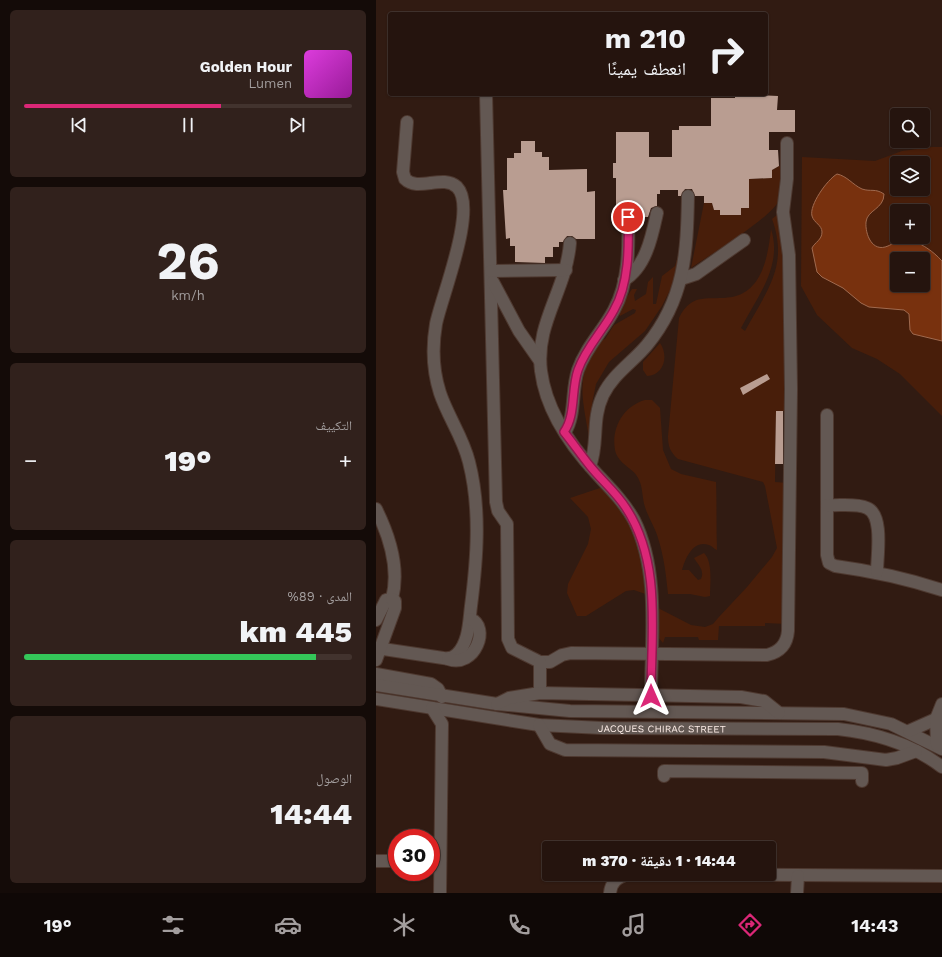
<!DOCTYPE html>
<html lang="ar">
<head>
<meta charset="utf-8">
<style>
	body { margin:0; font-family:"Work Sans","Noto Naskh Arabic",sans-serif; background:#31211c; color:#f1f3f6; direction:rtl; height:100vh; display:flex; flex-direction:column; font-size:15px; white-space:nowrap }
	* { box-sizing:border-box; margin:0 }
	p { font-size:13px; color:#a39e9e }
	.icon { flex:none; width:22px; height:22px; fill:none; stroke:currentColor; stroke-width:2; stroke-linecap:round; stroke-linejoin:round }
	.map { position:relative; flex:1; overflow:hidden; direction:ltr }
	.side { display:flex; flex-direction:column; gap:10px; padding:10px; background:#140b08; width:376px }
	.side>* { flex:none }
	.hud { position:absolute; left:12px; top:12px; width:380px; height:84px; border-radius:4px; box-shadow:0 1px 3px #0004,0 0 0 1px #42332e; direction:rtl; background:#25140e; color:#f1f3f6; overflow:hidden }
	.tools { position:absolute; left:514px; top:108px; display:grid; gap:8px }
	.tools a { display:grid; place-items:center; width:40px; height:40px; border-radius:4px; background:#25140e; box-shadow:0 1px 3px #0004,0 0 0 1px #42332e; font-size:20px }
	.speed { position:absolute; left:12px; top:829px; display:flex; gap:8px; font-size:20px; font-weight:700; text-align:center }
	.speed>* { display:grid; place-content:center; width:52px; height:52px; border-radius:50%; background:#25140e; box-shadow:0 1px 3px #0004,0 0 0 1px #42332e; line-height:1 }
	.speed .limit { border:6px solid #d22; background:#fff; color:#111 }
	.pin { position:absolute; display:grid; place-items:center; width:34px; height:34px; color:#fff; margin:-17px; border:2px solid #fff; border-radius:50%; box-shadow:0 1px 4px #0007 }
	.me { position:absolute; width:44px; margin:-22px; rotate:0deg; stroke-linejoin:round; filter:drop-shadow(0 0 3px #0008) }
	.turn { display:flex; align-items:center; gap:14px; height:84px; padding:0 16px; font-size:18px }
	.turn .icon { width:52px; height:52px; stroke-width:2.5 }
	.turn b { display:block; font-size:28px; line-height:34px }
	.big { font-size:30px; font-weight:800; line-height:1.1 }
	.side .tile { flex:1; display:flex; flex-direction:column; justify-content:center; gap:6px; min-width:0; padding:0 14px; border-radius:6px; background:#31211c }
	.side .dial { align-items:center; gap:0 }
	.dial b { font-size:52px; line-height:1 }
	.song { display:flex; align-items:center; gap:12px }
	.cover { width:48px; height:48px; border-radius:6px; background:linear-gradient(135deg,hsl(300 70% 55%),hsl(300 70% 35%)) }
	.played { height:4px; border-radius:2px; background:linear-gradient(90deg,#db2777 60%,#42332e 60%) }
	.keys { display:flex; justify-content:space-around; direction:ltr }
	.heat { display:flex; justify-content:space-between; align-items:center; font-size:22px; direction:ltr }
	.charge { height:6px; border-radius:3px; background:linear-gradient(90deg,#34c759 89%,#42332e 0) }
	.trip { position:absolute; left:166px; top:841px; width:234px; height:40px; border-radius:4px; background:#25140e; box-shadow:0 1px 3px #0004,0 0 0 1px #42332e; font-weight:800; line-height:40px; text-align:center; direction:rtl }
	.tabs { display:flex; height:64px; justify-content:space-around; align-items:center; background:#0f0806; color:#a39e9e }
	.tabs .icon { width:28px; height:28px }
	.tabs .selected { color:#db2777 }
	.tabs b { font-size:18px; color:#f1f3f6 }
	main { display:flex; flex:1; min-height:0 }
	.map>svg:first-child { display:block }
</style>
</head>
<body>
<main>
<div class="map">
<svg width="566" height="893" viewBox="0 0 566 893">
	<rect width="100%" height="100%" fill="#311b12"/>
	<path fill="#481e0a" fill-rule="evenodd" d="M556 147H566V416L524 374 501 359 476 348 441 315 425 286 426 157 499 161 526 151ZM521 163H547V189H521ZM521 211H547V237H521ZM521 259H547V285H521Z
		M403 166H408C407 177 407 190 403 200 398 216 332 256 315 268L328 203H336L338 210H344V215H364L365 208 373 207V190L367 179 396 178V170Z
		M402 214 406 215 413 411H400L399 482 412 483 411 624 389 623V626H343L342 640H323L322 637H289L287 643 282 637V608L315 625 329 627 337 624 342 618 371 587 396 557 401 548 389 486 387 482 302 459C294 452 292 446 292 436L303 318C316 291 333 301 356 297 387 291 392 255 395 229 407 266 381 297 365 328L369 331C391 290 413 266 396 219Z
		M306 247 301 276 286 306 269 331 233 362 220 384 216 404 214 445C208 401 198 384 220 342L229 339 238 325 259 313 260 310 257 309 244 316 241 312 256 289H261L258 295 259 301 270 294 272 282 277 277V304H280L286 276 299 266 303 252Z
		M284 343C293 356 288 375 271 376L267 370V362Z
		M269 400H276L284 408 287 450 295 469 305 474 340 482C341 505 340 527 341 550 338 549 336 546 333 545 317 539 309 559 306 570H313L322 580 325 579C329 570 322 565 318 558L328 553C337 562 334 583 334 596L329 597 314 594H292C290 574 288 557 282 538 279 527 272 517 269 507 266 498 267 488 263 480 259 468 242 465 239 450 235 427 248 406 269 400Z
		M227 487 250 512 265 542 272 595 258 590 250 591 210 616H201L191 593 192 584 212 544 215 529 212 517 194 498Z"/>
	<path fill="#78310e" stroke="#a06a4f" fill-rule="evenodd" d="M461 174C471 176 477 185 486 189 495 192 499 188 508 194 508 209 491 210 490 222 489 234 496 253 512 246 517 244 521 240 526 240 541 239 557 251 566 261V341L537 334 534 330 533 314 528 310 493 307 485 303 467 288 446 277 441 272 436 248C439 242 446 240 446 232 446 225 438 223 436 216 433 205 451 180 461 174ZM528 253H533L538 256V259H547V285H521V259H525Z"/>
	<path fill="#b99d91" d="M359 94 402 96 401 110H419V132H393V150H402L403 166 396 170V178L373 179V208H365V215H344V210H338L336 203H328V196H319L316 189H309L305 196H302V190H284V194H281V206L275 208 272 217H260L258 213 252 210 248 211 244 217V210H240V178H237V163H240V132H273V157H296V130H303V126H335V98H359Z
		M145 141H159V152H166V157H173V170L211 169V192L219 191V239H200L196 236H191L187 242H183V247H177V257H169V263L139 262V246H134V238L130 239 127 190H131V158H138V153H145Z
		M391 374 394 379 367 395 364 388Z
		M400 411H407V464H399Z"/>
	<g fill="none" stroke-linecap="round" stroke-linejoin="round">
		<g stroke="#4e3930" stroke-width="14">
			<g id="minor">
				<path d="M110 94 120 502 122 511 131 524 132 639 136 648 164 662H174L186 655 195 653 391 655C404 652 411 644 412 631L415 389 413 255 407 212 411 179V143"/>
				<path d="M194 243C190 291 159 323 165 371 170 410 194 445 220 473 234 488 248 502 258 520 284 572 275 639 275 696"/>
				<path d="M115 271 190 270"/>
				<path d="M305 279 320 274 368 240"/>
				<path d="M248 280C270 267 276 236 281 213"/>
				<path d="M117 282 143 331 164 361"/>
				<path d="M451 415V555L453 563 459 566C496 571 529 578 566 590"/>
				<path d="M189 432C200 415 195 390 202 370 210 347 227 331 238 310 253 283 253 247 252 217"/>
				<path d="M214 466C223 443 215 420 227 395 237 374 257 362 271 345 309 299 311 252 312 196"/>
				<path d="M451 505C463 506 480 503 491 508 508 515 501 556 501 572"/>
				<path d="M0 509C14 537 24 568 16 599"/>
				<path d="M0 620 10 600 16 599"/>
				<path d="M0 648 67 658C72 659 77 658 81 654 93 642 93 622 95 606 101 559 105 509 93 462 87 437 72 417 64 393 57 371 56 347 60 324 65 298 102 208 81 187 67 174 42 192 29 179L27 172 31 122"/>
				<path d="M72 659C99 669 115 626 94 619"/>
				<path d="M0 660 19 608V601L16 599"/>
				<path d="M0 674 55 684 62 689 66 697"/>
				<path d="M0 685 121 704 194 711 468 714 515 724 566 749"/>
				<path d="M164 693V662"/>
				<path id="s1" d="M0 699 163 725 227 728 462 729C499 733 536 744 566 767"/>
				<path d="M121 704 133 698 164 693 365 697 388 701 403 713"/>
				<path d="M56 708 66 724 64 893"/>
				<path d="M163 725 174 744 189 750 448 752 510 760 521 758 540 751"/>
				<path d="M533 731 560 719"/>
				<path d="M561 745 560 719 566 704"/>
				<path d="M288 776V771L486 773V781"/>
				<path d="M0 861H21"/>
				<path d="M234 893C235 882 241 878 251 874L566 876"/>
				<path d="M421 893 422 876"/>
			</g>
		</g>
		<use href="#minor" stroke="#635853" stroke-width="12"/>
	</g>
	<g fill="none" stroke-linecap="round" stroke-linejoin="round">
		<g stroke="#8e194d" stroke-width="10">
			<path id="route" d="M252 217C253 247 253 284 238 310 227 331 210 347 202 370 195 390 200 415 188 432 197 443 205 455 214 466 226 481 240 492 250 508 286 563 275 633 275 696"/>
		</g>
		<use href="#route" stroke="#db2777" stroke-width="7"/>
	</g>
	<g text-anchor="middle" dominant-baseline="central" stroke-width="4" stroke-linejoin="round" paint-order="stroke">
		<g font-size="10" fill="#feeee8" stroke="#311b12">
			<text stroke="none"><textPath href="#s1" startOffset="288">JACQUES CHIRAC STREET</textPath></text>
		</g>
	</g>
</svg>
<div class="tools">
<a><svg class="icon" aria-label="search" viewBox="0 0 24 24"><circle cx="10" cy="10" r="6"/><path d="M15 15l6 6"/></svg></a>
<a><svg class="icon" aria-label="layers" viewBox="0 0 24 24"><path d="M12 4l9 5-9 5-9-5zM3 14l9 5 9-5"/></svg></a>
<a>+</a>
<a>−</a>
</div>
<div class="speed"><div class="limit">30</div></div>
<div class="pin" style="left:252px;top:217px;background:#d93025"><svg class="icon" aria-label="arrive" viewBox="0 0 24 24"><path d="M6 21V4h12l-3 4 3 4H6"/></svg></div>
<svg class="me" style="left:275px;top:696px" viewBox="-20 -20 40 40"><path d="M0-17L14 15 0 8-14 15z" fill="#db2777" stroke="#fff" stroke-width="4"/></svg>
<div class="trip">14:44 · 1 دقيقة · 370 m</div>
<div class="hud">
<div class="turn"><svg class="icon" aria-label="right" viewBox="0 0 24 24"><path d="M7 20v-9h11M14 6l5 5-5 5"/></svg><div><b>210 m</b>انعطف يمينًا</div></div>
</div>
</div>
<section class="side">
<div class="tile">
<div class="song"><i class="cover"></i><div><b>Golden Hour</b><p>Lumen</p></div></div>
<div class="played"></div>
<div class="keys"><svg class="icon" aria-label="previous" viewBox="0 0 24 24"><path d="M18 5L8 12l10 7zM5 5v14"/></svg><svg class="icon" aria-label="pause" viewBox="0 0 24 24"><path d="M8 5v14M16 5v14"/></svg><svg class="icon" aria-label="next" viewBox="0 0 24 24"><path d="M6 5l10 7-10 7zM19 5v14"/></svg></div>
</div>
<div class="tile dial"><b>26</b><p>km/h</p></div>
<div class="tile"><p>التكييف</p>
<div class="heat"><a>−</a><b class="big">19°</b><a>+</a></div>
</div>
<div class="tile"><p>المدى · 89%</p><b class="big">445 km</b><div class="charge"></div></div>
<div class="tile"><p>الوصول</p><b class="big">14:44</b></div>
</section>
</main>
<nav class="tabs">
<b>14:43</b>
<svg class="icon selected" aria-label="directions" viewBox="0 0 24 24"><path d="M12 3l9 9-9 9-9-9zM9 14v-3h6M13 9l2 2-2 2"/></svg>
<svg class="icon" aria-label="music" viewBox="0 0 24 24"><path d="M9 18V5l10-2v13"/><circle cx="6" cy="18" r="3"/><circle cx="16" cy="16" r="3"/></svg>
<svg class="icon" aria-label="phone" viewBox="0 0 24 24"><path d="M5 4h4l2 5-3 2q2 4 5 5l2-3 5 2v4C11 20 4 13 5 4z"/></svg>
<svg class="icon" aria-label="climate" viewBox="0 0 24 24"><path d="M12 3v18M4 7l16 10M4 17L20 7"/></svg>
<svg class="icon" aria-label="car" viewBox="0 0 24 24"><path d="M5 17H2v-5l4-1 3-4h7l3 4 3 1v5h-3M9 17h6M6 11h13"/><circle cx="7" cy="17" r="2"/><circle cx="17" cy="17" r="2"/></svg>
<svg class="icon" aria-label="filters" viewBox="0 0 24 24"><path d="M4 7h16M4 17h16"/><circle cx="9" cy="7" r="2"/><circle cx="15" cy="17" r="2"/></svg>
<b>19°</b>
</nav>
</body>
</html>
